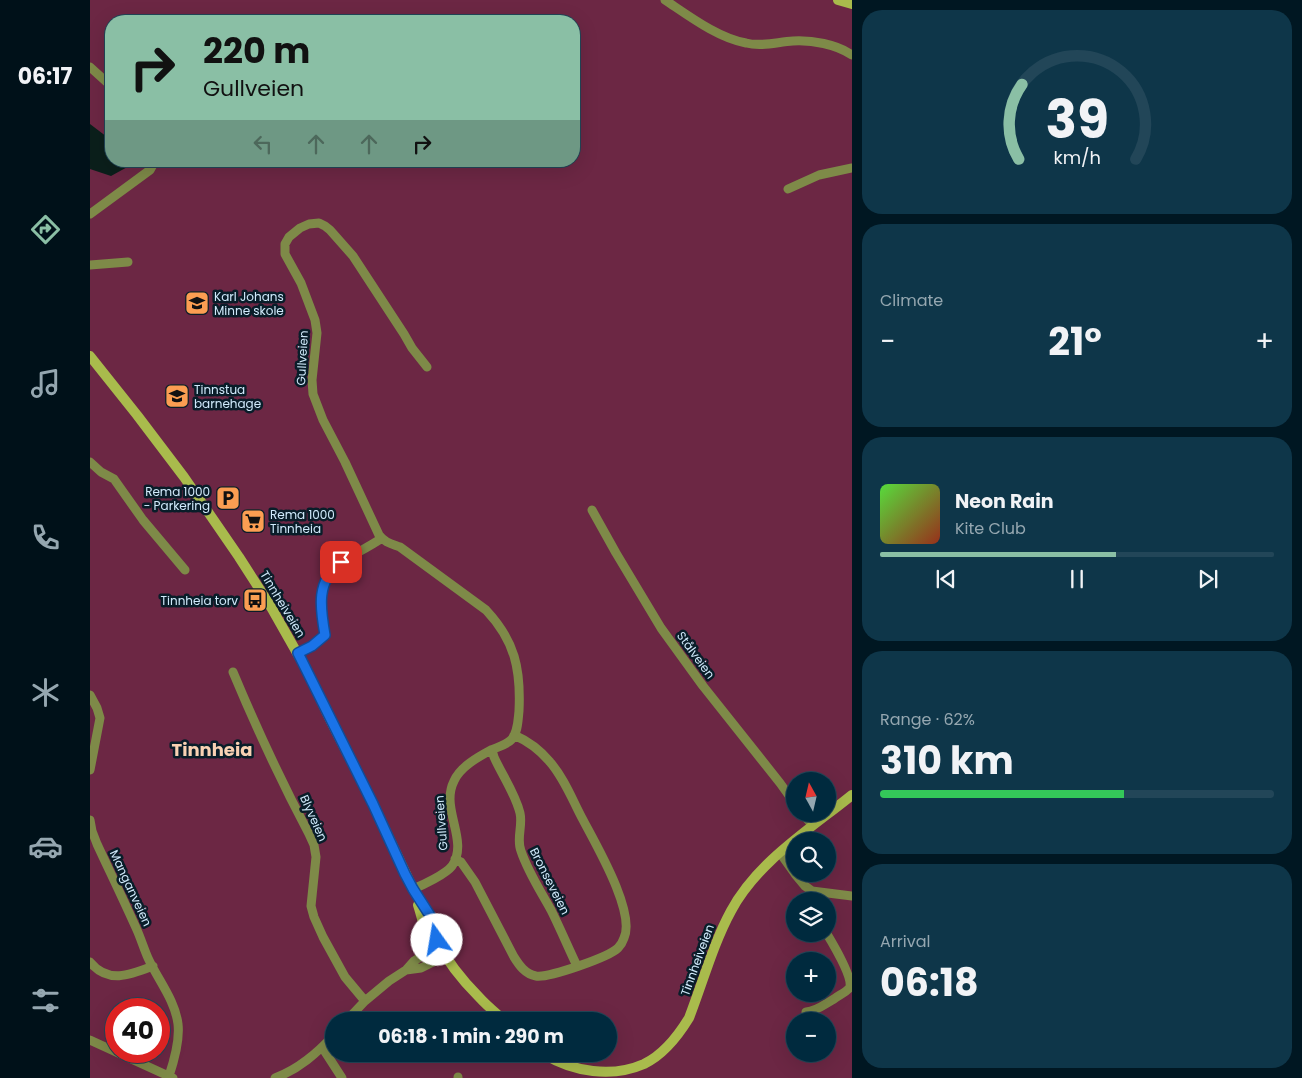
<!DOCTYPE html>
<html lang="en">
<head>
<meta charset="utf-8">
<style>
	body { margin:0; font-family:Poppins,sans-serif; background:#0e3649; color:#f1f3f6; height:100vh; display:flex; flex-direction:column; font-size:19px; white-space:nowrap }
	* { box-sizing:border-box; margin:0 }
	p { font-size:16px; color:#95a7b0 }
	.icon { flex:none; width:28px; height:28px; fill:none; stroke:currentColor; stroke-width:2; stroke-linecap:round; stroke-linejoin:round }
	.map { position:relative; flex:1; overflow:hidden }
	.details { display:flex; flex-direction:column; gap:10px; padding:10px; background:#001722; width:450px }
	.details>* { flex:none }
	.banner { position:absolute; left:15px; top:15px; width:475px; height:152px; border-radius:20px; box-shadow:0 5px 20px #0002,0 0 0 1px #224658; background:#8abfa5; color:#111; overflow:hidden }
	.needle { width:32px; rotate:352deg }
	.fabs { position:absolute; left:696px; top:772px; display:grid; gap:10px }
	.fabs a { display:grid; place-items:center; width:50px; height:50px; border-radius:50%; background:#002a3e; box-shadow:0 5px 20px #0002,0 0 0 1px #224658; font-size:25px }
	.speed { position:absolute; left:15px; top:998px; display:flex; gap:10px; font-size:25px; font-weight:700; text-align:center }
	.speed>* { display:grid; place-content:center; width:65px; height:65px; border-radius:50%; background:#002a3e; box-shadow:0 5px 20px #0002,0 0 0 1px #224658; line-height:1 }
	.speed .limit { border:8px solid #d22; background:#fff; color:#111 }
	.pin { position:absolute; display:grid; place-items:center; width:42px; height:42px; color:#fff; margin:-21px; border-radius:10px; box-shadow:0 2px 8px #0006 }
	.me { position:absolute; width:55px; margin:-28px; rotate:347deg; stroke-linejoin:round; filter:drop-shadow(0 0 4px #0008) }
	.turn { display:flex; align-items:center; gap:18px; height:105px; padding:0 15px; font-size:22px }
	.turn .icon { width:65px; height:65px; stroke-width:2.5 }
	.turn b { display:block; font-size:35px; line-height:42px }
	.lanes { display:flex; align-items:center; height:48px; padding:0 15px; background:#0003; justify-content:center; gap:25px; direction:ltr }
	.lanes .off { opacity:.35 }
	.big { font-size:38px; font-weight:700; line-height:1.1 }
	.details .widget { flex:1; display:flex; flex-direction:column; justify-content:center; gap:8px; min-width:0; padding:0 18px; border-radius:20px; background:#0e3649 }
	.details .dial { align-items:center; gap:0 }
	.dial svg { height:130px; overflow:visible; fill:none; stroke:#224658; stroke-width:7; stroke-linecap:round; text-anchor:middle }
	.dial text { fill:#f1f3f6; stroke:none }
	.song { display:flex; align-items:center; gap:15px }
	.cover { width:60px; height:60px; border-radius:8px; background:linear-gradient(135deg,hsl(110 70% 55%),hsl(10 70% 35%)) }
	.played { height:5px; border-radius:2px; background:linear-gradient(90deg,#8abfa5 60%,#224658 60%) }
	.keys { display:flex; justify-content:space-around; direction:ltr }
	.heat { display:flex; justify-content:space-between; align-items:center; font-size:28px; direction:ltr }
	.charge { height:8px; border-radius:4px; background:linear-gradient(90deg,#34c759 62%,#224658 0) }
	.trip { position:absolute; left:235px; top:1012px; width:292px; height:50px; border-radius:25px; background:#002a3e; box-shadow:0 5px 20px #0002,0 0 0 1px #224658; font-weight:700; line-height:50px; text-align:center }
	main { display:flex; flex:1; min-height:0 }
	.dock { display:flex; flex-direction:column; width:90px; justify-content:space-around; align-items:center; background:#001119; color:#95a7b0 }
	.dock .icon { width:35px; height:35px }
	.dock .selected { color:#8abfa5 }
	.dock b { font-size:22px; color:#f1f3f6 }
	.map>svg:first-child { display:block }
</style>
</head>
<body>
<main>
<nav class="dock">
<b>06:17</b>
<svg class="icon selected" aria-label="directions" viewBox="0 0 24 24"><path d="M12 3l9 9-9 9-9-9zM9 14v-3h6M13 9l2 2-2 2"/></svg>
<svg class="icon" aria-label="music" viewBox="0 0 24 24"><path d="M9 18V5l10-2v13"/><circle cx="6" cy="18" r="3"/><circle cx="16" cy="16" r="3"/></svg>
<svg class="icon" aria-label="phone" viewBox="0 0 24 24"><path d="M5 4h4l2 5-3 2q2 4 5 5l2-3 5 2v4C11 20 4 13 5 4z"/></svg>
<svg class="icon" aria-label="climate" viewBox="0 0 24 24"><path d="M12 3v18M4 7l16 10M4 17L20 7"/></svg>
<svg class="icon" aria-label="car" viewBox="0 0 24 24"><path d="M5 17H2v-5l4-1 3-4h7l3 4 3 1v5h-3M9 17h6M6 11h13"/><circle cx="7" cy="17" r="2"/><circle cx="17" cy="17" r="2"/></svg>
<svg class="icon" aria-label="filters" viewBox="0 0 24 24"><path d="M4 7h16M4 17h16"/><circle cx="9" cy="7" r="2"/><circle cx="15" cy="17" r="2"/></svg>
</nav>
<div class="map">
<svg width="762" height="1078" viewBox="0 0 762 1078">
	<rect width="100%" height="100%" fill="#003853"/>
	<path fill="#6c2744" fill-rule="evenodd" d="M0 0H762V1078H0ZM21 21H484V161H21ZM705 781H738V814H705ZM705 841H738V874H705ZM705 901H738V934H705ZM705 961H738V994H705ZM26 1009H69V1051H26ZM244 1021H519V1054H244ZM705 1021H738V1054H705Z"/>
	<path fill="#0b1f1b" d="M0 124 21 140V161H41V165L21 176 0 169Z"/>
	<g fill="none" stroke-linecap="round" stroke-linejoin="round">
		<path stroke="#7e8a48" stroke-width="9" d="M575 0C599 16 628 38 656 43 672 47 687 42 703 41 722 40 746 44 762 55
			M0 67 21 86
			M698 189 729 175 762 168
			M0 214 60 170 65 161
			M0 265 38 262
			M0 462 11 472 24 479 53 520 95 570
			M502 510 526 553 571 628 613 686 690 783 705 804
			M208 653 222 646 235 635C230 609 226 579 251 562 264 554 279 547 292 538
			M143 672C166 727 191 781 219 834L224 845 226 857 221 906 224 917 233 937 255 977 275 1001
			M0 695 7 708 10 718 0 770
			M402 750 404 757C412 775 425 793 430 813 433 826 426 839 431 851 438 872 450 890 461 910 470 928 478 947 487 966
			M713 814 722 825
			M0 820 2 831 7 844C20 872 34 901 47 930 51 939 54 949 58 958 68 980 85 1000 88 1024 90 1041 84 1061 79 1076
			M690 853 705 874
			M365 859 371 862 385 882 424 957C429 965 435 974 446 976 459 978 519 957 528 948 530 946 533 941 534 938 546 912 505 843 492 818 482 799 474 778 460 762 450 750 438 741 424 735
			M705 874 715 886 722 891 762 896
			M323 889C333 885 356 874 362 866 376 846 360 821 360 799 360 793 361 787 364 781 370 767 388 757 401 750 408 747 416 745 421 740 428 733 428 720 429 711 431 669 425 641 396 610L310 547C302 544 295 543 289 535L255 462 233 420 223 394 222 380 227 333 225 320 211 283 195 254V244L199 237 210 228 219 224 229 223 235 226 240 230 263 256 314 334 322 348 337 367
			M722 891 724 901
			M0 962C18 984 40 975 63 966
			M316 970 331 968 355 956
			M716 1012C727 1011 735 1004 744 999 749 995 757 992 760 987 762 976 743 944 737 934
			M256 1021 275 1001 299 981 316 970 324 961 349 945
			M0 1040 83 1078
			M232 1047 252 1078
			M368 1077V1078
			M185 1078C209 1069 227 1053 244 1035"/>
		<path stroke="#a9bb4c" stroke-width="10" d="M748 0 762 4
			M0 356 47 415 94 477 149 557 181 607 215 667 241 721 283 804 323 889 348 928 350 937 347 941
			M328 905C332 916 334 936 347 941 357 961 373 981 389 997 397 1006 406 1013 415 1021
			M454 1054C483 1072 522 1078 554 1064 573 1055 588 1036 599 1018 613 982 623 944 641 911 667 862 720 829 762 795"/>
	</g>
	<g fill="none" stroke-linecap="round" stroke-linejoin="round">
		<g stroke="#114b97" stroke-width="12">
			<path id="route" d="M251 562C226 581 230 607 235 635L222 646 208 653 283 804 315 874 323 889 348 928 350 938 347 940"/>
		</g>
		<use href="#route" stroke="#1a73e8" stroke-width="9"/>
	</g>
	<defs>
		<g id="school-square" transform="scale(1.25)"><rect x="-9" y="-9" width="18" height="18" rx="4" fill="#fb9e52" stroke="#091d29"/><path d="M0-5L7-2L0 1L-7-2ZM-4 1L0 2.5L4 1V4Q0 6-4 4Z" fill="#111"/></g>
		<g id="parking-square" transform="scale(1.25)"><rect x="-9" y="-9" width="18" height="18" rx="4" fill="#fb9e52" stroke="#091d29"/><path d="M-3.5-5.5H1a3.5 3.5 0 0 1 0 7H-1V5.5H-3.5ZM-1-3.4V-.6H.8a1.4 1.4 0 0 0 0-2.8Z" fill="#111"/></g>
		<g id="supermarket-square" transform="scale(1.25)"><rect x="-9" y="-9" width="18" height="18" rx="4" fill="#fb9e52" stroke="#091d29"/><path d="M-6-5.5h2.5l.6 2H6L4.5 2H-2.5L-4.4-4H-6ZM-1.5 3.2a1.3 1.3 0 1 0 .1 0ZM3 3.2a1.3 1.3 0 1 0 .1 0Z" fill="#111"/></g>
		<g id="bus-square" transform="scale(1.25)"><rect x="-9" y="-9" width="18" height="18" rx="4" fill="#fb9e52" stroke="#091d29"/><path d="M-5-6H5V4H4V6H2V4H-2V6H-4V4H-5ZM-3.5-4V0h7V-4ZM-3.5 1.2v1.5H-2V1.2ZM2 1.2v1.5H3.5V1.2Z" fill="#111"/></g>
	</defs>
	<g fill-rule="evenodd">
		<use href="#school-square" x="107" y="303"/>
		<use href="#school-square" x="87" y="396"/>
		<use href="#parking-square" x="138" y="498"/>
		<use href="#supermarket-square" x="163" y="521"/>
		<use href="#bus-square" x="165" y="600"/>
	</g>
	<g text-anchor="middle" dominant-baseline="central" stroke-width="5" stroke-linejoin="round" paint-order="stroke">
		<g font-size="12" fill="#d1eafb" stroke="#091d29" text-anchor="start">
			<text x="124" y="296">Karl Johans<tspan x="124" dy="14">Minne skole</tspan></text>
			<text x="104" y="389">Tinnstua<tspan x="104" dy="14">barnehage</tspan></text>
			<text x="120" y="491" text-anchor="end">Rema 1000<tspan x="120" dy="14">- Parkering</tspan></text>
			<text x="180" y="514">Rema 1000<tspan x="180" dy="14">Tinnheia</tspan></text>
			<text x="148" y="600" text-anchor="end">Tinnheia torv</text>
		</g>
		<g font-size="12" fill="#d1eafb" stroke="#091d29">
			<text transform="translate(212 358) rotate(-87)">Gullveien</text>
			<text transform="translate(193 604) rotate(59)">Tinnheiveien</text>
			<text transform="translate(606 655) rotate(54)">Stålveien</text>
			<text transform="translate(224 818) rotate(66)">Blyveien</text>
			<text transform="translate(351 823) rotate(-94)">Gullveien</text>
			<text transform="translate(460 881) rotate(63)">Bronseveien</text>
			<text transform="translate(41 888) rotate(65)">Manganveien</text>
			<text transform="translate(607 960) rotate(-70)">Tinnheiveien</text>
		</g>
		<g font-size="18" font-weight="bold" fill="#f9d1b3" stroke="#091d29">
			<text x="122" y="749">Tinnheia</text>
		</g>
	</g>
</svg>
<div class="fabs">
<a><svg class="needle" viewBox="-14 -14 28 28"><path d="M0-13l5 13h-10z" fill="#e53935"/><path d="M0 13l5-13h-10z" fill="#95a7b0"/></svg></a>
<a><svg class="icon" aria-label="search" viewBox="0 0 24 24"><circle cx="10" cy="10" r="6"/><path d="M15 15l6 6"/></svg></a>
<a><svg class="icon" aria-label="layers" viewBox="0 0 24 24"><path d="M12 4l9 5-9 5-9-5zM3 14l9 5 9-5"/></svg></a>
<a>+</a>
<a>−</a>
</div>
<div class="speed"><div class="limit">40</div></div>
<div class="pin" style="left:251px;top:562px;background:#d93025"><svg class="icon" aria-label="arrive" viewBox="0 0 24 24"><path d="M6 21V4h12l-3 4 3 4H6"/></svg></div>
<svg class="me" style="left:347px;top:940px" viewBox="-20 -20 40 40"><circle r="19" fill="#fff"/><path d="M0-13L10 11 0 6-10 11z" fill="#1a73e8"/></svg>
<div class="trip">06:18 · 1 min · 290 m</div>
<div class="banner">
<div class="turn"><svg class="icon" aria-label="right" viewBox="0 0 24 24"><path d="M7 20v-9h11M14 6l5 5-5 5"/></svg><div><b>220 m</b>Gullveien</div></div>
<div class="lanes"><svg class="icon off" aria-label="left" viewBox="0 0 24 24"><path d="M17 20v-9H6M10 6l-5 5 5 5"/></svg><svg class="icon off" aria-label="ahead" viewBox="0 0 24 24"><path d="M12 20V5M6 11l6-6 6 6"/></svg><svg class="icon off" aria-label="ahead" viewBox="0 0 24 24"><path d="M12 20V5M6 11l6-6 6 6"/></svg><svg class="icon" aria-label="right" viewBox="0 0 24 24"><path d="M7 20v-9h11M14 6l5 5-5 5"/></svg></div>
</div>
</div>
<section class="details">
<div class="widget dial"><svg viewBox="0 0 100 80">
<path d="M14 69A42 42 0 1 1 86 69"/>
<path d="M14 69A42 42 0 0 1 16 23" stroke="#8abfa5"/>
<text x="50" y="56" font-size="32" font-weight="700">39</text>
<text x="50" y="72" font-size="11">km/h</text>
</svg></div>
<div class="widget"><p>Climate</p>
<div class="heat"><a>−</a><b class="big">21°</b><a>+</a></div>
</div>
<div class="widget">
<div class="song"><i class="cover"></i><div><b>Neon Rain</b><p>Kite Club</p></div></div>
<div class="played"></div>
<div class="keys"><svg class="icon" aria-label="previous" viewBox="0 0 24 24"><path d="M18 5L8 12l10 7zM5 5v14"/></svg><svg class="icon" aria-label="pause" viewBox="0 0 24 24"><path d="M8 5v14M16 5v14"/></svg><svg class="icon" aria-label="next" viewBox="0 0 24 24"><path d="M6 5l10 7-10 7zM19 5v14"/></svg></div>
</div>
<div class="widget"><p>Range · 62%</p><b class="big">310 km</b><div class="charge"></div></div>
<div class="widget"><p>Arrival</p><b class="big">06:18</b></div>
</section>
</main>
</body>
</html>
